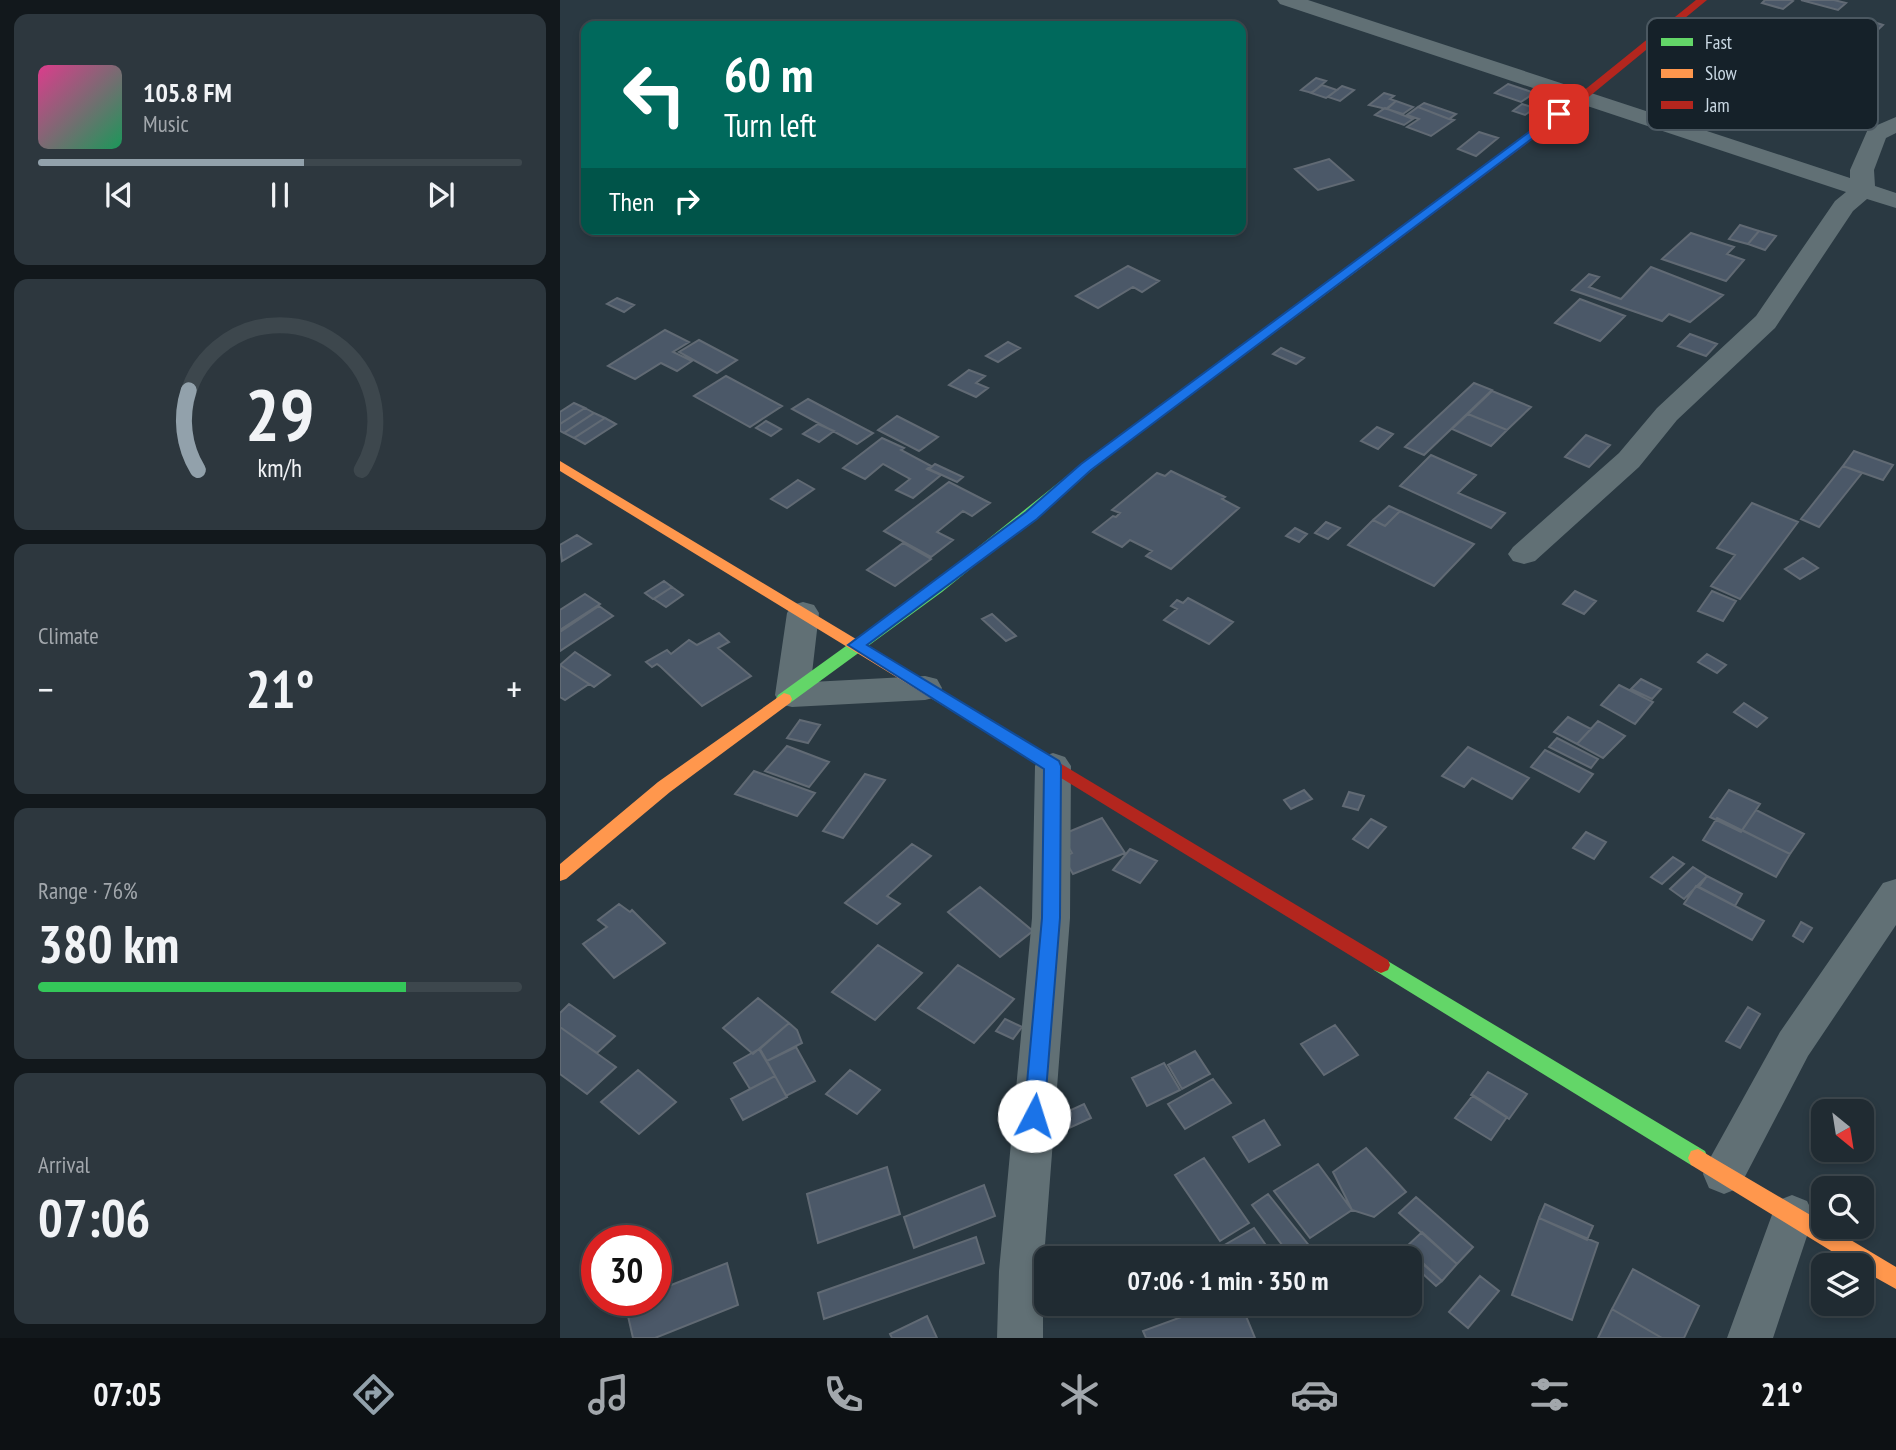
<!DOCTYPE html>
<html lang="en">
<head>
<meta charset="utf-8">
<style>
	body { margin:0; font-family:"PT Sans Narrow",sans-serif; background:#2d373e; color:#f1f3f6; height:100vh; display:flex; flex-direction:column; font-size:26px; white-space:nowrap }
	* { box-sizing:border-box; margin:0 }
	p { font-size:23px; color:#a2a7ac }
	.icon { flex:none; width:38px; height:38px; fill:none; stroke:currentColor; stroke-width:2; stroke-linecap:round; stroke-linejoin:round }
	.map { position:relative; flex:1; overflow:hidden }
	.details { display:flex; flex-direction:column; gap:14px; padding:14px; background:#12181c; width:560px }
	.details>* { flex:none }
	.guide { position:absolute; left:21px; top:21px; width:665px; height:214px; border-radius:14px; box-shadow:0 4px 10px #0003,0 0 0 2px #3d474d; background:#00695c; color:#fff; overflow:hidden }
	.needle { width:46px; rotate:150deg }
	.fabs { position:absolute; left:1251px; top:1099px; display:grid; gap:14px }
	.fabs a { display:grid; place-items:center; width:63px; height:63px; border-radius:14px; background:#202b32; box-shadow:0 4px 10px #0003,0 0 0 2px #3d474d; font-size:35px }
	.speed { position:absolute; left:21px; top:1225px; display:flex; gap:14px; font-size:35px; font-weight:700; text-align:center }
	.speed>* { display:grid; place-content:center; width:91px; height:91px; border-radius:50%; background:#202b32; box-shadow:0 4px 10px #0003,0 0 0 2px #3d474d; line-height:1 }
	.speed .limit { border:10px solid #d22; background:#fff; color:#111 }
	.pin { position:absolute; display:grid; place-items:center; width:60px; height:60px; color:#fff; margin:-30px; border-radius:14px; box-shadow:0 4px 10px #0006 }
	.me { position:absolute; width:77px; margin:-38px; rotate:5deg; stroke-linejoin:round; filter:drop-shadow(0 0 5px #0008) }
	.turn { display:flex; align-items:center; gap:24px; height:147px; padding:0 28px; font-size:32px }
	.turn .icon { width:91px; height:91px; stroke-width:2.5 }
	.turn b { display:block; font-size:49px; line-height:60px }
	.then { display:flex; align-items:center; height:66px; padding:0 28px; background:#0003; gap:14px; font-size:26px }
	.big { font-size:52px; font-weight:700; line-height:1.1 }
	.details .widget { flex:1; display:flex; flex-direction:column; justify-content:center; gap:10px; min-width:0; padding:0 24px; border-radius:14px; background:#2d373e }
	.details .dial { align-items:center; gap:0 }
	.dial svg { height:182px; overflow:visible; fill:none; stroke:#3d474d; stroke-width:7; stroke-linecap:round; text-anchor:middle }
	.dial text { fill:#f1f3f6; stroke:none }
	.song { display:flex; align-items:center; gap:21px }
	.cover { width:84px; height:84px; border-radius:10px; background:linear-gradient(135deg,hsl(330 70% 55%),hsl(150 70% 35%)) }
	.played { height:7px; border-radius:4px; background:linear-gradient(90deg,#92a1ab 55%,#3d474d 55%) }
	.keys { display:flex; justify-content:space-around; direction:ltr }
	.heat { display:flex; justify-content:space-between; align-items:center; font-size:38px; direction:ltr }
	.charge { height:10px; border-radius:5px; background:linear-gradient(90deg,#34c759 76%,#3d474d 0) }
	.trip { position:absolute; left:474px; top:1246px; width:388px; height:70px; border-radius:14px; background:#202b32; box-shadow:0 4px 10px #0003,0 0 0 2px #3d474d; font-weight:700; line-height:70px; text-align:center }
	.tabs { display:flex; height:112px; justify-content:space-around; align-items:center; background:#0d1114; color:#a2a7ac }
	.tabs .icon { width:49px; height:49px }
	.tabs .active { color:#92a1ab }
	.tabs b { font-size:32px; color:#f1f3f6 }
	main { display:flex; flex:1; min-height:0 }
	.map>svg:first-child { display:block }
</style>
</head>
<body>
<main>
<section class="details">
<div class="widget">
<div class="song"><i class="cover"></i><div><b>105.8 FM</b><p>Music</p></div></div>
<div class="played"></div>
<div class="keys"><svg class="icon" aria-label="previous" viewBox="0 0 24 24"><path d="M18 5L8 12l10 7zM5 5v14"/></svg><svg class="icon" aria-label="pause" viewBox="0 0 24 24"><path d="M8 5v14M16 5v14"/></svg><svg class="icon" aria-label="next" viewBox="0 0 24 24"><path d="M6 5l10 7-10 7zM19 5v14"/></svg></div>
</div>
<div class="widget dial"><svg viewBox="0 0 100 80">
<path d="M14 69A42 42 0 1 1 86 69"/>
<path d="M14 69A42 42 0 0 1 10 34" stroke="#92a1ab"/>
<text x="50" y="56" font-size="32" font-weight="700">29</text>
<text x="50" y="72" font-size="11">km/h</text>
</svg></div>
<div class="widget"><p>Climate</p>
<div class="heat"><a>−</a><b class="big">21°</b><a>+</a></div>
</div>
<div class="widget"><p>Range · 76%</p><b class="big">380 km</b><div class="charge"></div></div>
<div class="widget"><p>Arrival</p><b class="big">07:06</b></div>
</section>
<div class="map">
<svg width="1336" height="1338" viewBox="0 0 1336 1338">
	<rect width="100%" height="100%" fill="#2a3942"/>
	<path fill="#4b5868" stroke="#616a74" stroke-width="2" d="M1205 0H1231L1233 1 1223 9 1202 3Z
		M1241 0H1274L1286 3 1278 10Z
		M1299 18 1320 24 1323 25 1310 37 1286 29Z
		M756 78 766 81 752 93 741 90Z
		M948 84 966 90 974 93 961 102 935 93Z
		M762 85 777 90 766 98 751 93Z
		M782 86 794 90 780 101 768 97Z
		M824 93 834 96 830 99 836 101 826 109 809 105Z
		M836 101 853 107 843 114 827 109Z
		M864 103 896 114 889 119 858 107Z
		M962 104 975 108 965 115 953 111Z
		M858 107 889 119 894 120 871 136 847 127 859 119 847 115Z
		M825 108 853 119 844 125 815 115Z
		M919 132 938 138 916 156 898 149Z
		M769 159 793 180 758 190 735 169Z
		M1180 225 1199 231 1188 244 1169 239Z
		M1199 231 1216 236 1205 250 1188 244Z
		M1131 233 1174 247 1167 254 1184 260 1166 281 1102 259Z
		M568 266 599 281 582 292 573 287 538 308 516 296Z
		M1091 267 1163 295 1130 322 1109 314 1102 321 1012 290 1029 274 1039 277 1029 287 1061 299Z
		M57 298 74 305 64 312 47 304Z
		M1020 299 1065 316 1040 341 995 323Z
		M105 330 129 342 113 352 132 361 117 371 101 363 75 379 48 366Z
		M1130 334 1157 344 1146 356 1118 346Z
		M139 340 177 360 157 373 119 352Z
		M448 342 460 348 438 362 426 356Z
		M721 348 744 358 736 364 713 354Z
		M409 370 425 376 416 383 428 388 416 397 389 385Z
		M166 376 222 406 190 427 134 396Z
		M914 383 932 390 864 455 845 447Z
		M932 391 971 407 947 430 908 414Z
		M248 399 313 433 297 444 232 409Z
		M14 403 25 408 0 424V412Z
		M25 408 34 413 4 433 0 431V424Z
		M34 413 45 418 14 438 4 433Z
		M908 414 947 430 931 446 892 429Z
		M337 416 378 437 359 451 318 430Z
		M45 418 56 424 25 444 14 438Z
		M206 421 221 429 211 436 196 428Z
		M258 424 274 431 259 442 243 434Z
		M817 427 833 434 818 449 801 441Z
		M1026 435 1050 445 1029 467 1005 457Z
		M322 438 344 448 341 450 371 466 367 469 381 475 353 498 336 490 350 479 323 464 305 479 283 468Z
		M1294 451 1333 465 1323 480 1283 466Z
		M871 455 916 475 898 493 945 513 931 528 840 486Z
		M375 464 403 477 397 482 369 469Z
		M1283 466 1302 473 1259 527 1241 519Z
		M611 471 665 497 662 499 679 508 611 569 586 556 592 551 570 540 562 547 533 532 553 516 556 517 560 513 552 510 597 473 605 476Z
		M238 480 254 489 227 508 211 499Z
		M389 482 430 503 412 516 403 511 377 532 393 540 371 557 324 531Z
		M1192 503 1238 522 1180 599 1151 586 1175 555 1157 548Z
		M829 506 840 511 825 526 813 520Z
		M840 511 914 544 874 586 788 545 813 520 825 526Z
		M766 522 780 528 768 539 755 533Z
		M735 528 747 534 739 542 726 536Z
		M17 535 31 544 2 561 0 545Z
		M343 543 371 559 335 586 307 570Z
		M1243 558 1258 568 1240 579 1225 569Z
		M104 581 112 587 93 599 85 593Z
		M112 587 123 595 106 607 94 599Z
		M1015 591 1036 601 1024 614 1003 604Z
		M1152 591 1176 601 1163 621 1138 611Z
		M25 594 40 604 0 630V610Z
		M628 598 673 622 649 644 604 620 617 609 611 606 617 600 623 603Z
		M39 606 53 616 0 651V632Z
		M432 614 456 636 446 641 422 619Z
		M159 633 169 642 158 648 191 676 142 706 101 667 97 664 92 667 86 662 107 650 111 654 129 640 137 645Z
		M15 652 50 675 34 687 0 665Z
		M1147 654 1166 665 1157 673 1138 662Z
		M0 665 29 684 5 700 0 697Z
		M1081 679 1101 689 1092 699 1071 689Z
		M1059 685 1093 702 1075 724 1041 705Z
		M1184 703 1207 718 1197 727 1174 712Z
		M1008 717 1031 729 1017 744 994 732Z
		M240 720 260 725 248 743 227 738Z
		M1038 721 1065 736 1043 758 1017 744Z
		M997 738 1038 759 1031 768 989 747Z
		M227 746 269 762 249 787 205 771Z
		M908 747 969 778 952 799 912 778 904 787 882 776Z
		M985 750 1033 774 1019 792 971 767Z
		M194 771 255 793 237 816 175 794Z
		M305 774 325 780 283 838 263 831Z
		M744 790 752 799 731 809 724 800Z
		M1169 790 1200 804 1181 832 1150 817Z
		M789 792 804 796 798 810 783 806Z
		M1196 810 1244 834 1230 854 1182 830Z
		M542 818 565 853 513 874 503 857 512 853 501 835Z
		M1157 818 1230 854 1216 877 1143 840Z
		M811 819 826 827 808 848 793 839Z
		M1026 832 1046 842 1034 859 1013 848Z
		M352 844 371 856 327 896 340 904 317 924 285 903Z
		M570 849 597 861 580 883 553 870Z
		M1113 857 1124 864 1102 884 1091 877Z
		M1133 867 1147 876 1124 899 1110 889Z
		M1147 876 1182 894 1175 906 1139 887Z
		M1136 886 1204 921 1192 940 1124 904Z
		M420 887 473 931 440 957 388 912Z
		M59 904 70 912 72 910 105 943 54 978 23 944 47 927 38 920Z
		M1241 922 1252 928 1243 942 1233 936Z
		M318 945 362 973 315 1020 272 992Z
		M398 965 454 999 414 1043 358 1008Z
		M198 998 229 1023 193 1054 163 1028Z
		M9 1004 55 1036 37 1053 0 1027V1013Z
		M1188 1007 1200 1014 1180 1048 1166 1041Z
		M445 1019 462 1027 453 1039 436 1031Z
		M229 1023 237 1030 242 1043 207 1061 200 1049Z
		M775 1025 798 1055 764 1075 741 1044Z
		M0 1027 56 1067 27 1094 0 1074Z
		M236 1047 255 1081 226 1096 207 1061Z
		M199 1049 215 1076 190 1089 174 1063Z
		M635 1051 650 1074 622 1089 608 1065Z
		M604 1063 620 1090 587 1106 572 1078Z
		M78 1070 116 1102 79 1134 41 1102Z
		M290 1070 320 1090 297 1114 266 1094Z
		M928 1072 967 1094 949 1119 911 1095Z
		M215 1076 227 1097 183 1120 171 1099Z
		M653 1079 671 1103 625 1129 608 1104Z
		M913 1095 947 1117 931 1140 895 1118Z
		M524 1104 531 1118 483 1140 476 1126Z
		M704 1120 720 1145 689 1162 673 1137Z
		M806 1148 846 1192 814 1217 792 1210 773 1172Z
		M644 1158 689 1223 660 1241 615 1175Z
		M758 1164 792 1210 750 1238 714 1191Z
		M327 1167 340 1214 258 1243 247 1194Z
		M424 1185 435 1216 354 1248 344 1217Z
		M708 1194 751 1248 737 1258H732L692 1205Z
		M856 1197 913 1247 897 1264 839 1213Z
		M985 1204 1033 1226 1027 1240 979 1218Z
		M979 1218 1038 1243 1012 1320 952 1295Z
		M694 1228 712 1254 705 1258H642Z
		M862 1232 897 1264 882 1281 845 1248Z
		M416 1237 424 1263 264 1319 258 1293Z
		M846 1247 882 1281 876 1286 850 1262V1258L840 1252Z
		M167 1263 178 1305 95 1338H73L65 1303 96 1300V1291Z
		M1073 1269 1139 1306 1124 1338H1102L1052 1309Z
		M920 1276 939 1291 908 1328 889 1312Z
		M657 1304H681L695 1338H586L583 1331Z
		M1052 1309 1102 1338H1038Z
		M367 1316 377 1338H332L330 1334Z"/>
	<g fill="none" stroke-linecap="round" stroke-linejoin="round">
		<path fill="#617075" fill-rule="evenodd" d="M717 0H748L1290 178V170L1308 129 1336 117V133L1326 138 1314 170 1315 186 1336 193V208L1307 199 1293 211 1215 328 1117 420 1079 467 975 561 964 564 953 561 948 554 953 547 1059 453 1097 408 1196 316 1275 201 1286 192 720 4Z
			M243 602 254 605 259 613 251 682 365 676 377 679 382 688 377 697 365 700 232 707 220 704 215 695 227 613 232 605Z
			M493 753 505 757 511 766 510 918 483 1271V1338H437L439 1271 472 918 475 766 481 757Z
			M1336 879V925L1248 1056 1179 1188 1164 1194 1149 1188 1143 1174 1149 1160 1220 1032 1323 883Z
			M1232 1195 1247 1201 1254 1215 1213 1338H1167L1217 1201Z"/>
		<path fill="#63d668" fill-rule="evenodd" d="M538 454 545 458 543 461 382 592 230 703H218L216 699 218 695 372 584 533 455Z
			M821 957 1145 1151 1148 1158 1145 1165 1138 1167 1131 1165 814 970 812 965 814 960Z"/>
		<path fill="#ff974d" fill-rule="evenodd" d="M821 243 825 244V250L543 461H533L531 458 533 455Z
			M0 461 474 746 476 750 474 754H462L0 471Z
			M224 693 230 695 232 699 230 703 110 792 6 879 0 881V864L98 782Z
			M1138 1149 1264 1223V1227H1269L1336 1267V1289L1302 1270V1265H1294L1131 1165 1128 1158 1131 1151Z"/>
		<path fill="#b3261e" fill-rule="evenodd" d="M1136 0H1147L1025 100 825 250H817V244L1017 96Z
			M468 744 828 960 830 965 828 970 821 973 814 970 462 754 460 750 462 746Z"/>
	</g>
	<path fill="#1a73e8" stroke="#114b97" stroke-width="2" d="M996 112 1005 114 531 470 477 519 307 645 499 761 501 766 500 918 484 1116 481 1123 474 1125 467 1123 464 1116 482 918 484 769 288 645 466 512 521 464Z"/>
	<rect x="1087" y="18" width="231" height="112" rx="10" fill="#152129" stroke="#4b5861" stroke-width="2"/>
	<rect x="1101" y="38" width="32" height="8" fill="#63d668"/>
	<rect x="1101" y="69" width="32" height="9" fill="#ff974d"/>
	<rect x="1101" y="101" width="32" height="8" fill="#b3261e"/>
	<g font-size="19" fill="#cad9e4">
		<text x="1145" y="49">Fast</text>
		<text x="1145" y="80">Slow</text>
		<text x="1145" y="112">Jam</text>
	</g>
</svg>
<div class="fabs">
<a><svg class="needle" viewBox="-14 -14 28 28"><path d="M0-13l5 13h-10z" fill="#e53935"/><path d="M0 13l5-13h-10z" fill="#a2a7ac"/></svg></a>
<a><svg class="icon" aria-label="search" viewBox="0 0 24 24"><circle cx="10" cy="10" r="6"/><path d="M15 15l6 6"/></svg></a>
<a><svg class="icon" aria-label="layers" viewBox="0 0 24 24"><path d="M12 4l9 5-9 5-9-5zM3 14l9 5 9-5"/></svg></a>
</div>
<div class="speed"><div class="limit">30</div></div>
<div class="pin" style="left:999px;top:114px;background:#d93025"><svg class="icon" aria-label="arrive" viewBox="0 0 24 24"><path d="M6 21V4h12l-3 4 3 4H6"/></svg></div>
<svg class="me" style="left:474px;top:1116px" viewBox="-20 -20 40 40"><circle r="19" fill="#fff"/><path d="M0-13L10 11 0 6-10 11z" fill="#1a73e8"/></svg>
<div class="trip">07:06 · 1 min · 350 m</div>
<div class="guide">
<div class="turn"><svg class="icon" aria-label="left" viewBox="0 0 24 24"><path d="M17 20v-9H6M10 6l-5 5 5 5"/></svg><div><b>60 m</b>Turn left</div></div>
<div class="then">Then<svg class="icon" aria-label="right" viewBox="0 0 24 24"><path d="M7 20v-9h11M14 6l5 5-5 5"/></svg></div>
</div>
</div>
</main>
<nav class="tabs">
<b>07:05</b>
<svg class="icon active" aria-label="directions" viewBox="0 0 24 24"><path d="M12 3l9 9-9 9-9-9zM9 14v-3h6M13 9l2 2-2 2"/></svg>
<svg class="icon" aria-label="music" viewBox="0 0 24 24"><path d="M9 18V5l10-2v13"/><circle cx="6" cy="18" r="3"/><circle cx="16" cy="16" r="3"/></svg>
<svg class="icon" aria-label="phone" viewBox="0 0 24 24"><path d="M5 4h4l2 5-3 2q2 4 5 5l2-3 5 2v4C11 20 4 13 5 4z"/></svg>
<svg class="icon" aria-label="climate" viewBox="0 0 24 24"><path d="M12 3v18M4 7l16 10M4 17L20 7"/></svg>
<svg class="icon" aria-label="car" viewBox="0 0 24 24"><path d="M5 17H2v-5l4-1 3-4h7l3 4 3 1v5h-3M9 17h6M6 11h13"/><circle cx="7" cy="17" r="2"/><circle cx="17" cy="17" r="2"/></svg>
<svg class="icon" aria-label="filters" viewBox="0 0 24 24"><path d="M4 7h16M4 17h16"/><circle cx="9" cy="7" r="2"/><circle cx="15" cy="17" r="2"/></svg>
<b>21°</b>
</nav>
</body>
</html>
